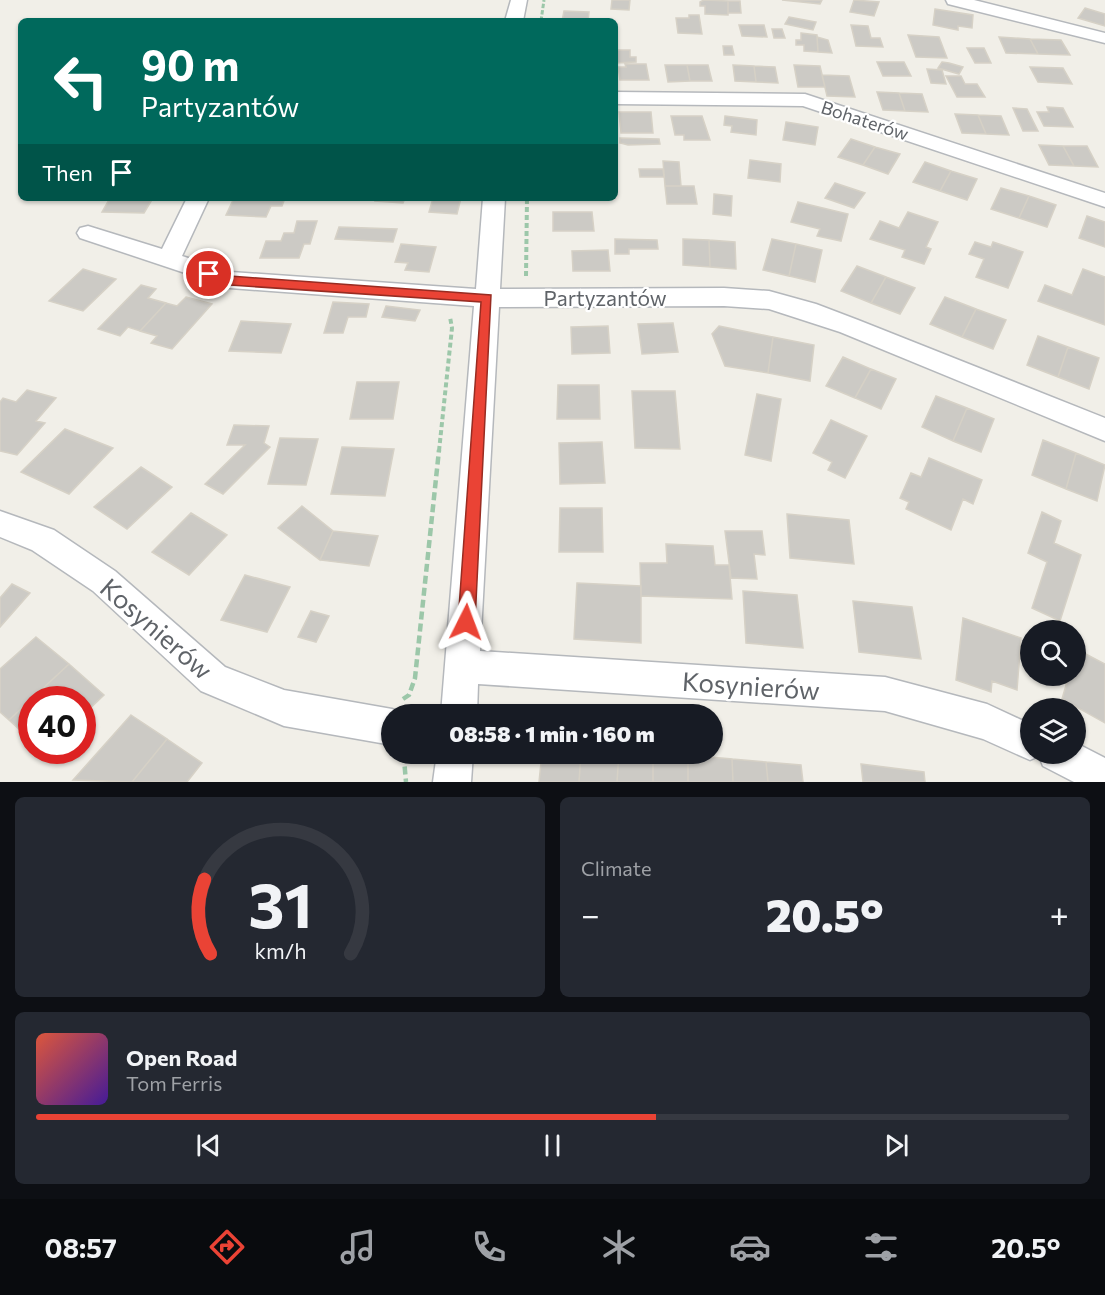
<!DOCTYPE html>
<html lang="en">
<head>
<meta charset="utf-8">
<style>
	body { margin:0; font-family:Commissioner,sans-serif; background:#242831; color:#f1f3f6; height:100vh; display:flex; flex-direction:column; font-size:22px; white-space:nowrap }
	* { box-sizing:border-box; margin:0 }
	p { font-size:20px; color:#9ea1a6 }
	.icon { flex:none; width:33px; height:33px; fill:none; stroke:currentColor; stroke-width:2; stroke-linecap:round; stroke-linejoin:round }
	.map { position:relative; height:782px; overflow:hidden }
	.sheet { display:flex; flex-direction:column; gap:15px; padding:15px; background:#0d0f14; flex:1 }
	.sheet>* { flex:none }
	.banner { position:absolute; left:18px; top:18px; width:600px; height:183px; border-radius:9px; box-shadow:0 2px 4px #0004; background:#00695c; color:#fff; overflow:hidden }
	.fabs { position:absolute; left:1020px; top:620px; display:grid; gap:12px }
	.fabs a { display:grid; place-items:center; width:66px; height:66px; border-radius:50%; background:#171b24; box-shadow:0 2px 4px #0004; font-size:30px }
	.speed { position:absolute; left:18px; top:686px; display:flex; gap:12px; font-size:30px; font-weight:700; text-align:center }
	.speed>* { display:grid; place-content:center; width:78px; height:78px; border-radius:50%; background:#171b24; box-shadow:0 2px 4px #0004; line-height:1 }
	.speed .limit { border:9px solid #d22; background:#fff; color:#111 }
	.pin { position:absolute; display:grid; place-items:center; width:51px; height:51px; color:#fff; margin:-26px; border:3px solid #fff; border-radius:50%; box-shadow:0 2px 6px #0007 }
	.me { position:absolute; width:66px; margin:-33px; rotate:3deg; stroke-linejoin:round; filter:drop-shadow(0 0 4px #0008) }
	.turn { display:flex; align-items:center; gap:21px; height:126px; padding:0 24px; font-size:27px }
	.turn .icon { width:78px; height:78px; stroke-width:2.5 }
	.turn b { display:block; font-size:42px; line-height:51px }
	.then { display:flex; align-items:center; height:57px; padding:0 24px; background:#0003; gap:12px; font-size:22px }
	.big { font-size:45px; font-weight:800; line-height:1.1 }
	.sheet .tile { flex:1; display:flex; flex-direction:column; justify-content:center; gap:9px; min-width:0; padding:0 21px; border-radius:9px; background:#242831 }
	.sheet .dial { align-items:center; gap:0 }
	.dial svg { height:156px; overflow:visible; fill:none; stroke:#363941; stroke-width:7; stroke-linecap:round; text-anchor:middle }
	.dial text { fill:#f1f3f6; stroke:none }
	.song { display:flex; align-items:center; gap:18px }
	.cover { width:72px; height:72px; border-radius:9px; background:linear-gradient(135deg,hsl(10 70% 55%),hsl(260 70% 35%)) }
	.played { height:6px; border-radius:3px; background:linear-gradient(90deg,#ea4335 60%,#363941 60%) }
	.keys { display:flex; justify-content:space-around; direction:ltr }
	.heat { display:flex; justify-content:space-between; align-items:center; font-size:33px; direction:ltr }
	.sheet .tiles { flex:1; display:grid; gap:15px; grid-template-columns:1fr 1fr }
	.tile:last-child { grid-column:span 2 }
	.trip { position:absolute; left:381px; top:704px; width:342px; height:60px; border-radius:30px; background:#171b24; box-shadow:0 2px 4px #0004; font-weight:800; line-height:60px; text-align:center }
	.dock { display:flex; height:96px; justify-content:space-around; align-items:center; background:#090b0e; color:#9ea1a6 }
	.dock .icon { width:42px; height:42px }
	.dock .selected { color:#ea4335 }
	.dock b { font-size:27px; color:#f1f3f6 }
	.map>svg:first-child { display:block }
</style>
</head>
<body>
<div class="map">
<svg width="1105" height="782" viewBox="0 0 1105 782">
	<rect width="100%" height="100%" fill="#f1efe8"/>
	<path fill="#cccac5" stroke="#d6d1c6" stroke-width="1.5" d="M612 0H630L629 10 611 9Z
		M704 0 728 1V15L705 14V6H700V2Z
		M782 0H822L820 4Z
		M854 0 879 2 874 16 850 12Z
		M728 1H740L741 13H728Z
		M1085 8 1105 14V26L1078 18Z
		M935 9 973 15 972 28 958 26V30L933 25Z
		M564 11 589 12 588 21H562Z
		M689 15H699L702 34 678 33 676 18H689Z
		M789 17 816 22 813 30 785 24Z
		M739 25H764L767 37 742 36Z
		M851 25 868 26 871 38H880L883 47 856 46Z
		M772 29H782L785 38H774Z
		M801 33 817 35 818 52 804 51V45H796V40H801Z
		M908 35 939 37 947 58 916 57Z
		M817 37 828 40 832 53 818 52Z
		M999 37 1030 39 1038 54 1006 53Z
		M1030 39 1061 40 1070 55 1038 54Z
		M723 46H732L734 55H724Z
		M967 48H984L991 63H975Z
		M615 50H630V57H636V62L615 63Z
		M877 62H904L911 76H883Z
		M942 62 949 63 963 67 959 74 938 68Z
		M625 64H646L649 80H620L618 67H626Z
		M665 65H687L690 81 668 82Z
		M687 65H708L712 81H690Z
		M733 65 754 66 756 82 735 81Z
		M794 65 820 66 825 87H798Z
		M754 66 775 67 778 83 756 82Z
		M1030 67 1063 68 1072 84 1038 82Z
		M927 69 942 70 946 84 931 83Z
		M822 75 849 76 855 97 827 96Z
		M946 76H961L965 84H977L985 97H957Z
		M877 92 899 93 905 111 883 110Z
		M899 93 922 94 928 112 905 111Z
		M1047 107 1063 108 1073 127 1044 126 1037 112H1049Z
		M1013 108 1027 109 1038 131H1023Z
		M619 112H651L653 133H621Z
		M955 114 978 115 986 134 962 133Z
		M978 115 1001 116 1009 135 986 134Z
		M671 116H702L710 140H684V135H675Z
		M725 116 757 120 756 135 731 132 732 126 724 125Z
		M786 122 818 127 815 145 783 140Z
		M620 138 659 139 660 144 628 145 620 143Z
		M851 139 875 147 863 165 838 157Z
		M1039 145 1063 146 1074 166 1049 165Z
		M1063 146H1087L1098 167 1074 166Z
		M875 147 900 154 888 174 863 165Z
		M750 160 781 164 780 182 748 178Z
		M663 161 679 162 681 186H665Z
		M925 162 951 171 940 191 913 182Z
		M639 169H663L664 177H640Z
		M951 171 977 179 967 200 940 191Z
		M835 183 865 193 854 208 825 198Z
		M665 186H694L697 204H667Z
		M1001 188 1029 196 1019 218 991 209Z
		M714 194 732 196 731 216 713 214Z
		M1029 196 1056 205 1047 227 1019 218Z
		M110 198H153L144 213 102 212Z
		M234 198H285L282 206H271L266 217 226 215Z
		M376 198H405L403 203 375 201Z
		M433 198H461L457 214 429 212Z
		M798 202 848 214 841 241 817 236 820 229 791 222Z
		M553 212H592L594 231H553Z
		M908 212 938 222 926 247 931 249 924 264 902 257 905 250 870 239 880 221 899 228Z
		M1087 216 1105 222V247L1079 238Z
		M297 221H317L310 244H304L299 258H260L266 241H281L284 233H294Z
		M339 227 397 229 393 242 335 239Z
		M615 239 657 240 658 249H629V254H615Z
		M683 239 709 240 710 267 683 265Z
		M772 239 796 244 789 276 763 270Z
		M709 240 735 242 736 269 710 267Z
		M975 242 991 247 993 242 1023 252 1008 288 976 277 984 259 969 254Z
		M401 244 436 247 429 272 405 270 408 263 395 262Z
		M796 244 822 250 815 282 789 276Z
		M608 250 610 271H573L572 251Z
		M857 266 886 277 871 303 841 291Z
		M83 269 116 279 83 311 49 301Z
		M1083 269 1105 277V325L1038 301 1045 285 1072 295Z
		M886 277 915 288 900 314 871 303Z
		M141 285 156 289 148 298 166 303 140 331 128 327 120 336 98 329Z
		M186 297 212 304 172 349 151 343 157 336 140 331 166 303 177 306Z
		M945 297 976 309 962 337 930 324Z
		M333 302 369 304 366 317H348L343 333H324Z
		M386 306 420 310 415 321 382 317Z
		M976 309 1006 320 993 349 962 337Z
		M241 321 291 324 281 353 229 351Z
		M673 323 678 352 642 354 638 324Z
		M608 326 610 353 572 354 571 327Z
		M719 326 773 337 768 373 725 366 712 334Z
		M1038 336 1068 347 1058 377 1027 365Z
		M773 337 814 345 810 381 768 373Z
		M1068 347 1099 358 1089 389 1058 377Z
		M843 357 871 369 855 398 826 386Z
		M871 369 896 379 881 409 855 398Z
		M357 382H399L393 419H350Z
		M558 385H599L600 419H557Z
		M27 390 56 398 36 421 45 423 17 455 0 451V402L3 398 16 402Z
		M632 391H675L680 449 635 448Z
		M757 394 781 399 771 461 745 455Z
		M936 396 967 408 953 441 922 427Z
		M967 408 994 419 981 452 953 441Z
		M831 420 867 436 845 478 828 470 832 462 813 453Z
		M234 425 269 426 264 443 270 447 223 494 205 484 245 445H227Z
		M65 429 113 448 69 494 21 472Z
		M280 438 318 439 306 485 268 484Z
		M1043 440 1076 453 1066 489 1032 475Z
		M602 442 605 483 560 484 559 443Z
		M342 447 394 449 385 496 331 494Z
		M1076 453 1105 465 1097 501 1066 489Z
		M929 458 982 480 973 504 963 499 951 530 906 509 909 502 900 498 911 473 921 477Z
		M141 467 172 487 127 529 94 507Z
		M302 506 333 531 320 560 278 528Z
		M560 508H602L603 552H559Z
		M1042 512 1061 521 1054 543 1081 555 1060 621 1032 608 1047 562 1028 553Z
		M191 513 227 535 189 575 152 552Z
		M787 514 849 520 854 564 790 558Z
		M333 531 378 536 369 566 320 560Z
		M725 531H762L765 555 754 554 757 579 731 578Z
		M666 544 713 546 715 565H729L732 599 641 596 640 563H667Z
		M245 575 290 587 267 632 221 620Z
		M577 583 641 586V643L574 639Z
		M12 584 30 593 0 627V598Z
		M743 591 797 595 803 648 746 643Z
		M853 601 912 607 921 659 859 652Z
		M311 611 329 616 316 642 298 637Z
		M963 618 1021 638 1017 690 992 681 991 692 956 680Z
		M36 637 69 664 9 720 0 712V669Z
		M1078 650 1105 664V723L1062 699 1069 675H1076Z
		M69 664 104 695 82 716V699H32V741L9 720Z
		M131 715 167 739 132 782 73 780Z
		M167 739 202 763 187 782H132Z
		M542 753H581L579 782H539Z
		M581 753H619L617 782H579Z
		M619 753 653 756V782H617Z
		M653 753 688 755V782H653Z
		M688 755 732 759 733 782H688Z
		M732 759 766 762 768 782H733Z
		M766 762 801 765 803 782H768Z
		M861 764 924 772 925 782H863Z"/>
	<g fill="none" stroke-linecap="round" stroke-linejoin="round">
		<g stroke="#b5b8bc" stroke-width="3">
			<path id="minor" d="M511 0H527L523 21H505Z
				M946 0H974L1105 33V43L948 4Z
				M615 92 805 94 1105 193V207L803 106 615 104Z
				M187 198H209L182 256 231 272 476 289 483 198H505L500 289 724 288 769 291 816 304 858 320 1105 418V441L840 332 769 309 724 306 499 307 480 651 885 677 987 704 1030 724V753H1076V743L1105 758V782H1074L1043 766 1039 756 1030 760 983 739 885 711 478 684 477 714H441L474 306 230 288 80 238 77 233 80 228 88 226 162 249Z
				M0 511 54 530 115 571 225 667 284 690 392 709 404 714H392V745L284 726 201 691 93 591 32 550 0 537Z
				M437 753H473L471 782H433Z"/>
		</g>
		<path stroke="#9cc7a9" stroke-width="3" stroke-dasharray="4.5 2" stroke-linecap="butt" d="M541 21 544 0"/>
		<path stroke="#9cc7a9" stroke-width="4" stroke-dasharray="5 3" stroke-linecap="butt" d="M526 276 527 198
			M439 451 452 328 450 317"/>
		<path stroke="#9cc7a9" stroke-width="4.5" stroke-dasharray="8 4" stroke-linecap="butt" d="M403 699 409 695 415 678 439 450
			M400 757 404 759 406 782"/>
		<use href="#minor" fill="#fff" fill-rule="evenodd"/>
	</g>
	<path fill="#ea4335" stroke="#982c22" stroke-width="1.5" d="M209 269 230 276 491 295 475 622 472 627 466 630 461 627 458 622 481 302 230 285 205 277 203 274Z"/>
	<g text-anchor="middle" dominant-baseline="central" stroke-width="4.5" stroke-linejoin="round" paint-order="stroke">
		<g font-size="18" fill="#5f6368" stroke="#fff">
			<text transform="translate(865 120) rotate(18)">Bohaterów</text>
		</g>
		<g font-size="21" fill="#5f6368" stroke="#fff">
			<text x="605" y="297">Partyzantów</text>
		</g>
		<g font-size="26" fill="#5f6368" stroke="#fff">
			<text transform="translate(157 628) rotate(41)">Kosynierów</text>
			<text transform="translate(751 685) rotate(4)">Kosynierów</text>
		</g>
	</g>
</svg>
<div class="fabs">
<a><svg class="icon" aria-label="search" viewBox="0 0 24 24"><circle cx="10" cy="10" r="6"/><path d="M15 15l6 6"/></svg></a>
<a><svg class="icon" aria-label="layers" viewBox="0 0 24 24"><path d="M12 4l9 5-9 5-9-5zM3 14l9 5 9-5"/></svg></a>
</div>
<div class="speed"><div class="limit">40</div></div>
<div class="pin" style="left:209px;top:274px;background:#d93025"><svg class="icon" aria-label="arrive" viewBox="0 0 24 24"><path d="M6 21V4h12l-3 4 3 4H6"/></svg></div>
<svg class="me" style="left:466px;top:622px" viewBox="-20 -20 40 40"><path d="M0-17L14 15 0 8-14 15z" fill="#ea4335" stroke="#fff" stroke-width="4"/></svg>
<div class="trip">08:58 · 1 min · 160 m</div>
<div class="banner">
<div class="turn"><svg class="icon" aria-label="left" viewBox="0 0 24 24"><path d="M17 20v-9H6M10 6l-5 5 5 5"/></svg><div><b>90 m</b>Partyzantów</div></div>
<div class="then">Then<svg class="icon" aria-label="arrive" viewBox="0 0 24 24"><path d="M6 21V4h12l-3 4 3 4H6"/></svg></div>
</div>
</div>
<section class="sheet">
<div class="tiles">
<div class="tile dial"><svg viewBox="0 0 100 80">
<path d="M14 69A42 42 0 1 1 86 69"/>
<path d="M14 69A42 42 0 0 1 11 31" stroke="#ea4335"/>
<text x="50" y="56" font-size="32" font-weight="700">31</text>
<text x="50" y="72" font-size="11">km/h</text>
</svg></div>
<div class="tile"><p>Climate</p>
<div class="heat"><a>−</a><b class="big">20.5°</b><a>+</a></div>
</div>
<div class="tile">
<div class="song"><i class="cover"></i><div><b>Open Road</b><p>Tom Ferris</p></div></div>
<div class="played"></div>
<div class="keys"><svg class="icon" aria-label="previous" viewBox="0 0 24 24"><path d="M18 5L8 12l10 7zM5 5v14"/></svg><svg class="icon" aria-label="pause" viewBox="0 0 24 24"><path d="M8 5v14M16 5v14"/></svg><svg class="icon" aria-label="next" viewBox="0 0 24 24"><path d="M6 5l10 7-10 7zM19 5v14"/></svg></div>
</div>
</div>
</section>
<nav class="dock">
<b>08:57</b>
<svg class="icon selected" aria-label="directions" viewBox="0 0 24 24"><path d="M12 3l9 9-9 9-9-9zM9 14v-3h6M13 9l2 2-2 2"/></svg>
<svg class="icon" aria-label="music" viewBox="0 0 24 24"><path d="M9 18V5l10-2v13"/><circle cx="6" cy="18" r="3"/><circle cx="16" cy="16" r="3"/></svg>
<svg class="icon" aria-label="phone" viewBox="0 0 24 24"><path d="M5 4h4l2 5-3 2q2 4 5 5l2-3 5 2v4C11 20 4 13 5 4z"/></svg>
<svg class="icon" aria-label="climate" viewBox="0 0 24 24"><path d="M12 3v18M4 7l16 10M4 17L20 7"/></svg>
<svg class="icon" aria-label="car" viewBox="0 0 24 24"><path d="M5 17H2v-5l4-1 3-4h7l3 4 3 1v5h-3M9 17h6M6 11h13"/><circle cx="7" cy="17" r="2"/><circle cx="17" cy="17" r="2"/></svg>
<svg class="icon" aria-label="filters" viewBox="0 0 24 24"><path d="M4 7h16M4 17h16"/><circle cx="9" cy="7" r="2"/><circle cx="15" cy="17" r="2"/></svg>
<b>20.5°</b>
</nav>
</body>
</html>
